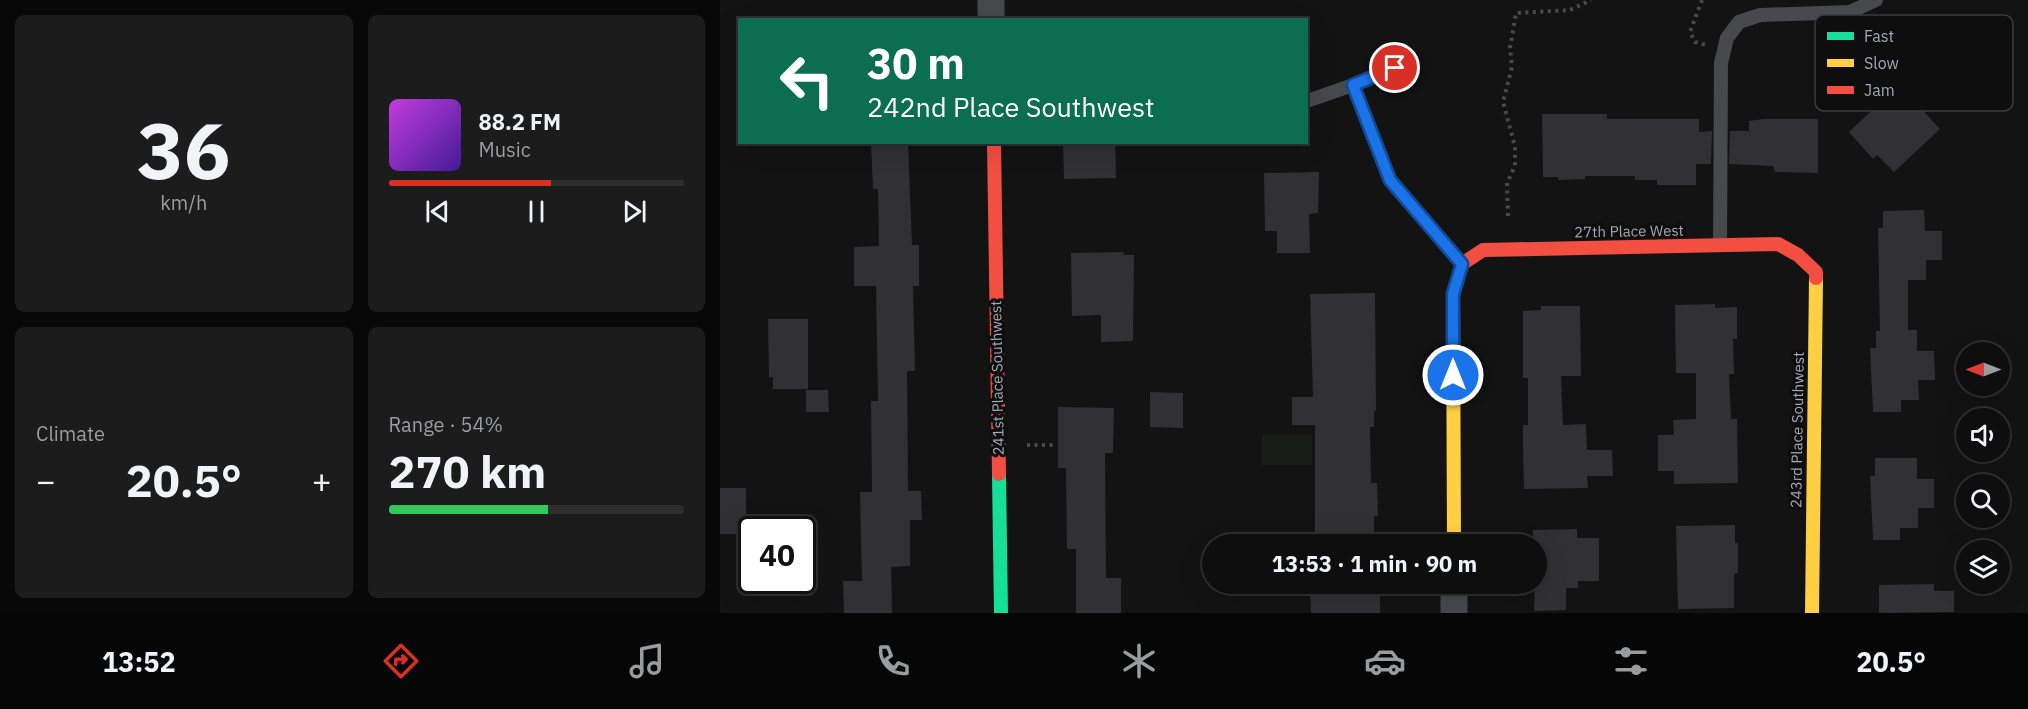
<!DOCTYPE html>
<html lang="en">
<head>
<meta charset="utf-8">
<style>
	body { margin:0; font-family:"IBM Plex Sans",sans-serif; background:#1c1c1d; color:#f1f3f6; height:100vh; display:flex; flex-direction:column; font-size:22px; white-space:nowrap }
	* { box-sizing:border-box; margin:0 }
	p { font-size:20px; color:#9b9c9e }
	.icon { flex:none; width:33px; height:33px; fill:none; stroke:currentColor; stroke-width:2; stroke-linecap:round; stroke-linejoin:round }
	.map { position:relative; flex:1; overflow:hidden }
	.side { display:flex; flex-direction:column; gap:15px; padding:15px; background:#080808; width:720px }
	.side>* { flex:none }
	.banner { position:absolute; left:18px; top:18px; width:570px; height:126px; border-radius:0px; box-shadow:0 6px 24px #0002,0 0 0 2px #2e2e2f; background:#0b6e4f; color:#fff; overflow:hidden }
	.needle { width:39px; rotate:270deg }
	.controls { position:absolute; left:1236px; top:342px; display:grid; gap:12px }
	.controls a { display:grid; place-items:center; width:54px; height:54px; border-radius:50%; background:#0e0e0f; box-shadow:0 6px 24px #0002,0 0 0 2px #2e2e2f; font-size:30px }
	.speed { position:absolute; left:18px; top:516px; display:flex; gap:12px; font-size:30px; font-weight:700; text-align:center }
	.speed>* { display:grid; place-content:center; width:78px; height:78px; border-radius:50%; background:#0e0e0f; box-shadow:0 6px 24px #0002,0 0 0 2px #2e2e2f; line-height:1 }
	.speed .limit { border:3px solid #111; border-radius:9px; background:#fff; color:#111 }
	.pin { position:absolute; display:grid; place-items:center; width:51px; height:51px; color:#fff; margin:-26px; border:3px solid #fff; border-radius:50%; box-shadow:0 2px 6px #0007 }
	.me { position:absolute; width:66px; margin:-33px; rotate:0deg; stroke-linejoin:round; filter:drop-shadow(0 0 4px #0008) }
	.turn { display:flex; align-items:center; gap:21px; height:126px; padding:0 30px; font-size:27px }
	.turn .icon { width:78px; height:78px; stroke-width:2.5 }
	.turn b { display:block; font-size:42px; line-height:51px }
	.big { font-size:45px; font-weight:700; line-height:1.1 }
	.side .tile { flex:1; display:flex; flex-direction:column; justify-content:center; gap:9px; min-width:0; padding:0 21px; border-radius:9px; background:#1c1c1d }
	.side .dial { align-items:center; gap:0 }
	.dial b { font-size:78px; line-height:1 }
	.song { display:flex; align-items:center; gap:18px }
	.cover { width:72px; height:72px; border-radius:9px; background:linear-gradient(135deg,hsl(290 70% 55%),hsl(260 70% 35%)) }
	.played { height:6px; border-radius:3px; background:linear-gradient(90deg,#d93025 55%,#2e2e2f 55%) }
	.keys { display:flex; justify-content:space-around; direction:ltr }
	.heat { display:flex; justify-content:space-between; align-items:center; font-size:33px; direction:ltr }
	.charge { height:9px; border-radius:4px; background:linear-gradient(90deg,#34c759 54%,#2e2e2f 0) }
	.side .tiles { flex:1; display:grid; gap:15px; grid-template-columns:repeat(2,1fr) }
	.trip { position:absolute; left:482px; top:534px; width:345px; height:60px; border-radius:30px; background:#0e0e0f; box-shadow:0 6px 24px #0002,0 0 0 2px #2e2e2f; font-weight:700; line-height:60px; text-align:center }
	.dock { display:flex; height:96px; justify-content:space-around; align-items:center; background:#060606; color:#9b9c9e }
	.dock .icon { width:42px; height:42px }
	.dock .current { color:#d93025 }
	.dock b { font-size:27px; color:#f1f3f6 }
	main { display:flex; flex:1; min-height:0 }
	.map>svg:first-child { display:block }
</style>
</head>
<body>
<main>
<section class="side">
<div class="tiles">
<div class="tile dial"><b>36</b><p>km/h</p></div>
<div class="tile">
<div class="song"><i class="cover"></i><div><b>88.2 FM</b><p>Music</p></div></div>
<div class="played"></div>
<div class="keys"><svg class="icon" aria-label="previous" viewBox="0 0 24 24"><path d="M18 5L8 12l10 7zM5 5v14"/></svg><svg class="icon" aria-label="pause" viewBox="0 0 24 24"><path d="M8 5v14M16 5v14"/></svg><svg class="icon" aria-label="next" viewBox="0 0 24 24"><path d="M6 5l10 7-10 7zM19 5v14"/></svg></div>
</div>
<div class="tile"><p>Climate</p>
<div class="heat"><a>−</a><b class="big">20.5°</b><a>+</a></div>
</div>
<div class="tile"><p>Range · 54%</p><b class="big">270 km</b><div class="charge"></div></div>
</div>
</section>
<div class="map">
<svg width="1308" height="613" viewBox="0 0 1308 613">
	<rect width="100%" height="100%" fill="#131314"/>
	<path fill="#191d1a" d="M542 435H592V465H542Z"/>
	<path fill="#313134" d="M1179 85 1220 129 1174 172 1157 155 1153 159 1129 132Z
		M822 114H887V119H979V132L992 131 991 164H976V185H937V180H915V176H865V179L838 180V177H823Z
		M1043 119H1098V173L1055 172 1053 166 1009 164 1010 131H1029V121Z
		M151 142H188L192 245H199V286H193L195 371H187L188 491H201L202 520H190V566L171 567 172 613H124L123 581H142L140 492H152L151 401H158L156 286H134V247L159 246 158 189H153Z
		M343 142H395L396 178 344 179Z
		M599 172 598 213 589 214 590 253H557V231H545L544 173Z
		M1204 210 1205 231H1222V260H1206V280H1188V330H1197V351H1214L1215 380H1198L1199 400H1181V412H1153L1150 348H1156V331H1160L1158 228H1163V211Z
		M403 252 404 255H414L413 341 381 342V315L352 316 351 253Z
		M655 293 656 411H654V427H650L651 483H657L658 516H654V544H595V425H572V397H593L590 294Z
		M995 304V308L1017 307V339H1013L1014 374H1009L1011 419H1017L1018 483 954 484V471H938V435H954L953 420 976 419V373H956L955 305Z
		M821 306H860L861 376H841L843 425 866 424 867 450H892L893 476H867L868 488 804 489 803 448V425H808V378H803V311L821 310Z
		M48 319H88V389H53V377H49Z
		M86 390H108L109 412H86Z
		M430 392 463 393V428L430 427Z
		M338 407 394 408 393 453H385L386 578H401V613H356V549H347L346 468H338Z
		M1155 458H1197V479H1214V508H1198V528H1180V540H1153L1150 476H1155Z
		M0 488H26V534H0Z
		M1015 525V543H1018V573L1014 574V608L958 609 956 526Z
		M857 529V538H879V581H858V588H846V610L814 611 816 544H813V530Z
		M1214 584V591H1234V612L1159 613V585Z
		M660 590V613H591L590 591Z"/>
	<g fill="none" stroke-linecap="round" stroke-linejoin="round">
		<path stroke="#494a4d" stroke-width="4" stroke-dasharray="3 4.5" stroke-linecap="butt" d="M982 0 970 32 975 42 986 45
			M788 216 787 183 795 166V147L783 102 792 67 790 48 796 13 850 10 871 0
			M307 445H334"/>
		<path stroke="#48494c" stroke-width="14" d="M587 101 633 85
			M1000 245 1001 63 1007 38 1019 22 1040 15 1130 12 1156 0"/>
		<path stroke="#48494c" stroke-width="27" d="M271 0V20
			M734 584V613"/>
		<path stroke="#16e098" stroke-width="14" d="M279 474 281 613"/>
		<path stroke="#ffcf43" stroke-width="14" d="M675 68 633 85 670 180 742 264
			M734 544 733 295 742 264
			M1092 613 1096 278"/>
		<path stroke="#f24e42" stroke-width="14" d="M274 142 279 474
			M742 264 763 250 1058 244 1078 255 1096 272V278"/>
	</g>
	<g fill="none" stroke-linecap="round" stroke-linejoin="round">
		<g stroke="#114b97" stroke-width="15">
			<path id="route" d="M675 68 633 85 670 180 742 264 733 294V375"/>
		</g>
		<use href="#route" stroke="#1a73e8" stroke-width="10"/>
	</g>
	<g text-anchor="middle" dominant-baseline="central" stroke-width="6" stroke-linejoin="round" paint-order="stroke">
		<g font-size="15" fill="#a6a8b3" stroke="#0e0e0f">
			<text transform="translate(909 231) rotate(-1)">27th Place West</text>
			<text transform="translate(277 378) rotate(-91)">241st Place Southwest</text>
			<text transform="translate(1077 430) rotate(-89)">243rd Place Southwest</text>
		</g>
	</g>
	<rect x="1095" y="15" width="198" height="96" rx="9" fill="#0e0e0f" stroke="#3c3c40" stroke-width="1.5"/>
	<rect x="1107" y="32" width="27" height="8" fill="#16e098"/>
	<rect x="1107" y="59" width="27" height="8" fill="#ffcf43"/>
	<rect x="1107" y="86" width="27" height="8" fill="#f24e42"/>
	<g font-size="16" fill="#a6a8b3">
		<text x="1144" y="42">Fast</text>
		<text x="1144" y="69">Slow</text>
		<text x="1144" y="96">Jam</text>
	</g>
</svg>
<div class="controls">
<a><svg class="needle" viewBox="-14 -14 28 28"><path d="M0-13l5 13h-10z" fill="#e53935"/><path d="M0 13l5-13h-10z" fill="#9b9c9e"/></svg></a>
<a><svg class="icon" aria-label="sound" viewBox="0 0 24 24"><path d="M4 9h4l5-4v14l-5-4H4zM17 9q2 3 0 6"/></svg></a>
<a><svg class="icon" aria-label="search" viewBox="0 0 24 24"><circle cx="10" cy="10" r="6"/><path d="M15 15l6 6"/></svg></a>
<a><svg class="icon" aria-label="layers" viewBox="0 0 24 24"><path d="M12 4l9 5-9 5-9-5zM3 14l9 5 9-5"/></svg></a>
</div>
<div class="speed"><div class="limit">40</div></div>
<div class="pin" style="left:675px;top:68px;background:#d93025"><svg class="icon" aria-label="arrive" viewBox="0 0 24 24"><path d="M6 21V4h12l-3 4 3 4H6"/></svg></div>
<svg class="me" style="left:733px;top:375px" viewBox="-20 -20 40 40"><circle r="17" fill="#1a73e8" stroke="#fff" stroke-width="3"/><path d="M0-11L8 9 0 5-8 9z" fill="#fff"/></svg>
<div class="trip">13:53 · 1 min · 90 m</div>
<div class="banner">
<div class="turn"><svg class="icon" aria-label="left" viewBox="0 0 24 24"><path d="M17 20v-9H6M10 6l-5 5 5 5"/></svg><div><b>30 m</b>242nd Place Southwest</div></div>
</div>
</div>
</main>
<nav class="dock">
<b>13:52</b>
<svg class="icon current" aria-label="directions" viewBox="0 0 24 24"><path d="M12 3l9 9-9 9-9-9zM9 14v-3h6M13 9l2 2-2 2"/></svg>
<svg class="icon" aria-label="music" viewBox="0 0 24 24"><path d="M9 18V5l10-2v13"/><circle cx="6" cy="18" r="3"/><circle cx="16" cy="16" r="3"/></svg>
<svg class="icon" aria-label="phone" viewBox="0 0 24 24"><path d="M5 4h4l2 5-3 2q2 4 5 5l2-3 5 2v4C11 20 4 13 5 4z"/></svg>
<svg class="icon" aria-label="climate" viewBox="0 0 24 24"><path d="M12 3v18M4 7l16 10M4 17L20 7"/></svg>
<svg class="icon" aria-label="car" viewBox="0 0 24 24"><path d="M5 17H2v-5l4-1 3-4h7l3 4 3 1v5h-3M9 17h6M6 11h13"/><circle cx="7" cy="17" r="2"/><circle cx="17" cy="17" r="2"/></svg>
<svg class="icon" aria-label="filters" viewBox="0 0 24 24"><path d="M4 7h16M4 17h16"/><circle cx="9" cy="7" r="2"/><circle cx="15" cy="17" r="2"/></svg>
<b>20.5°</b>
</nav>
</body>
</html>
